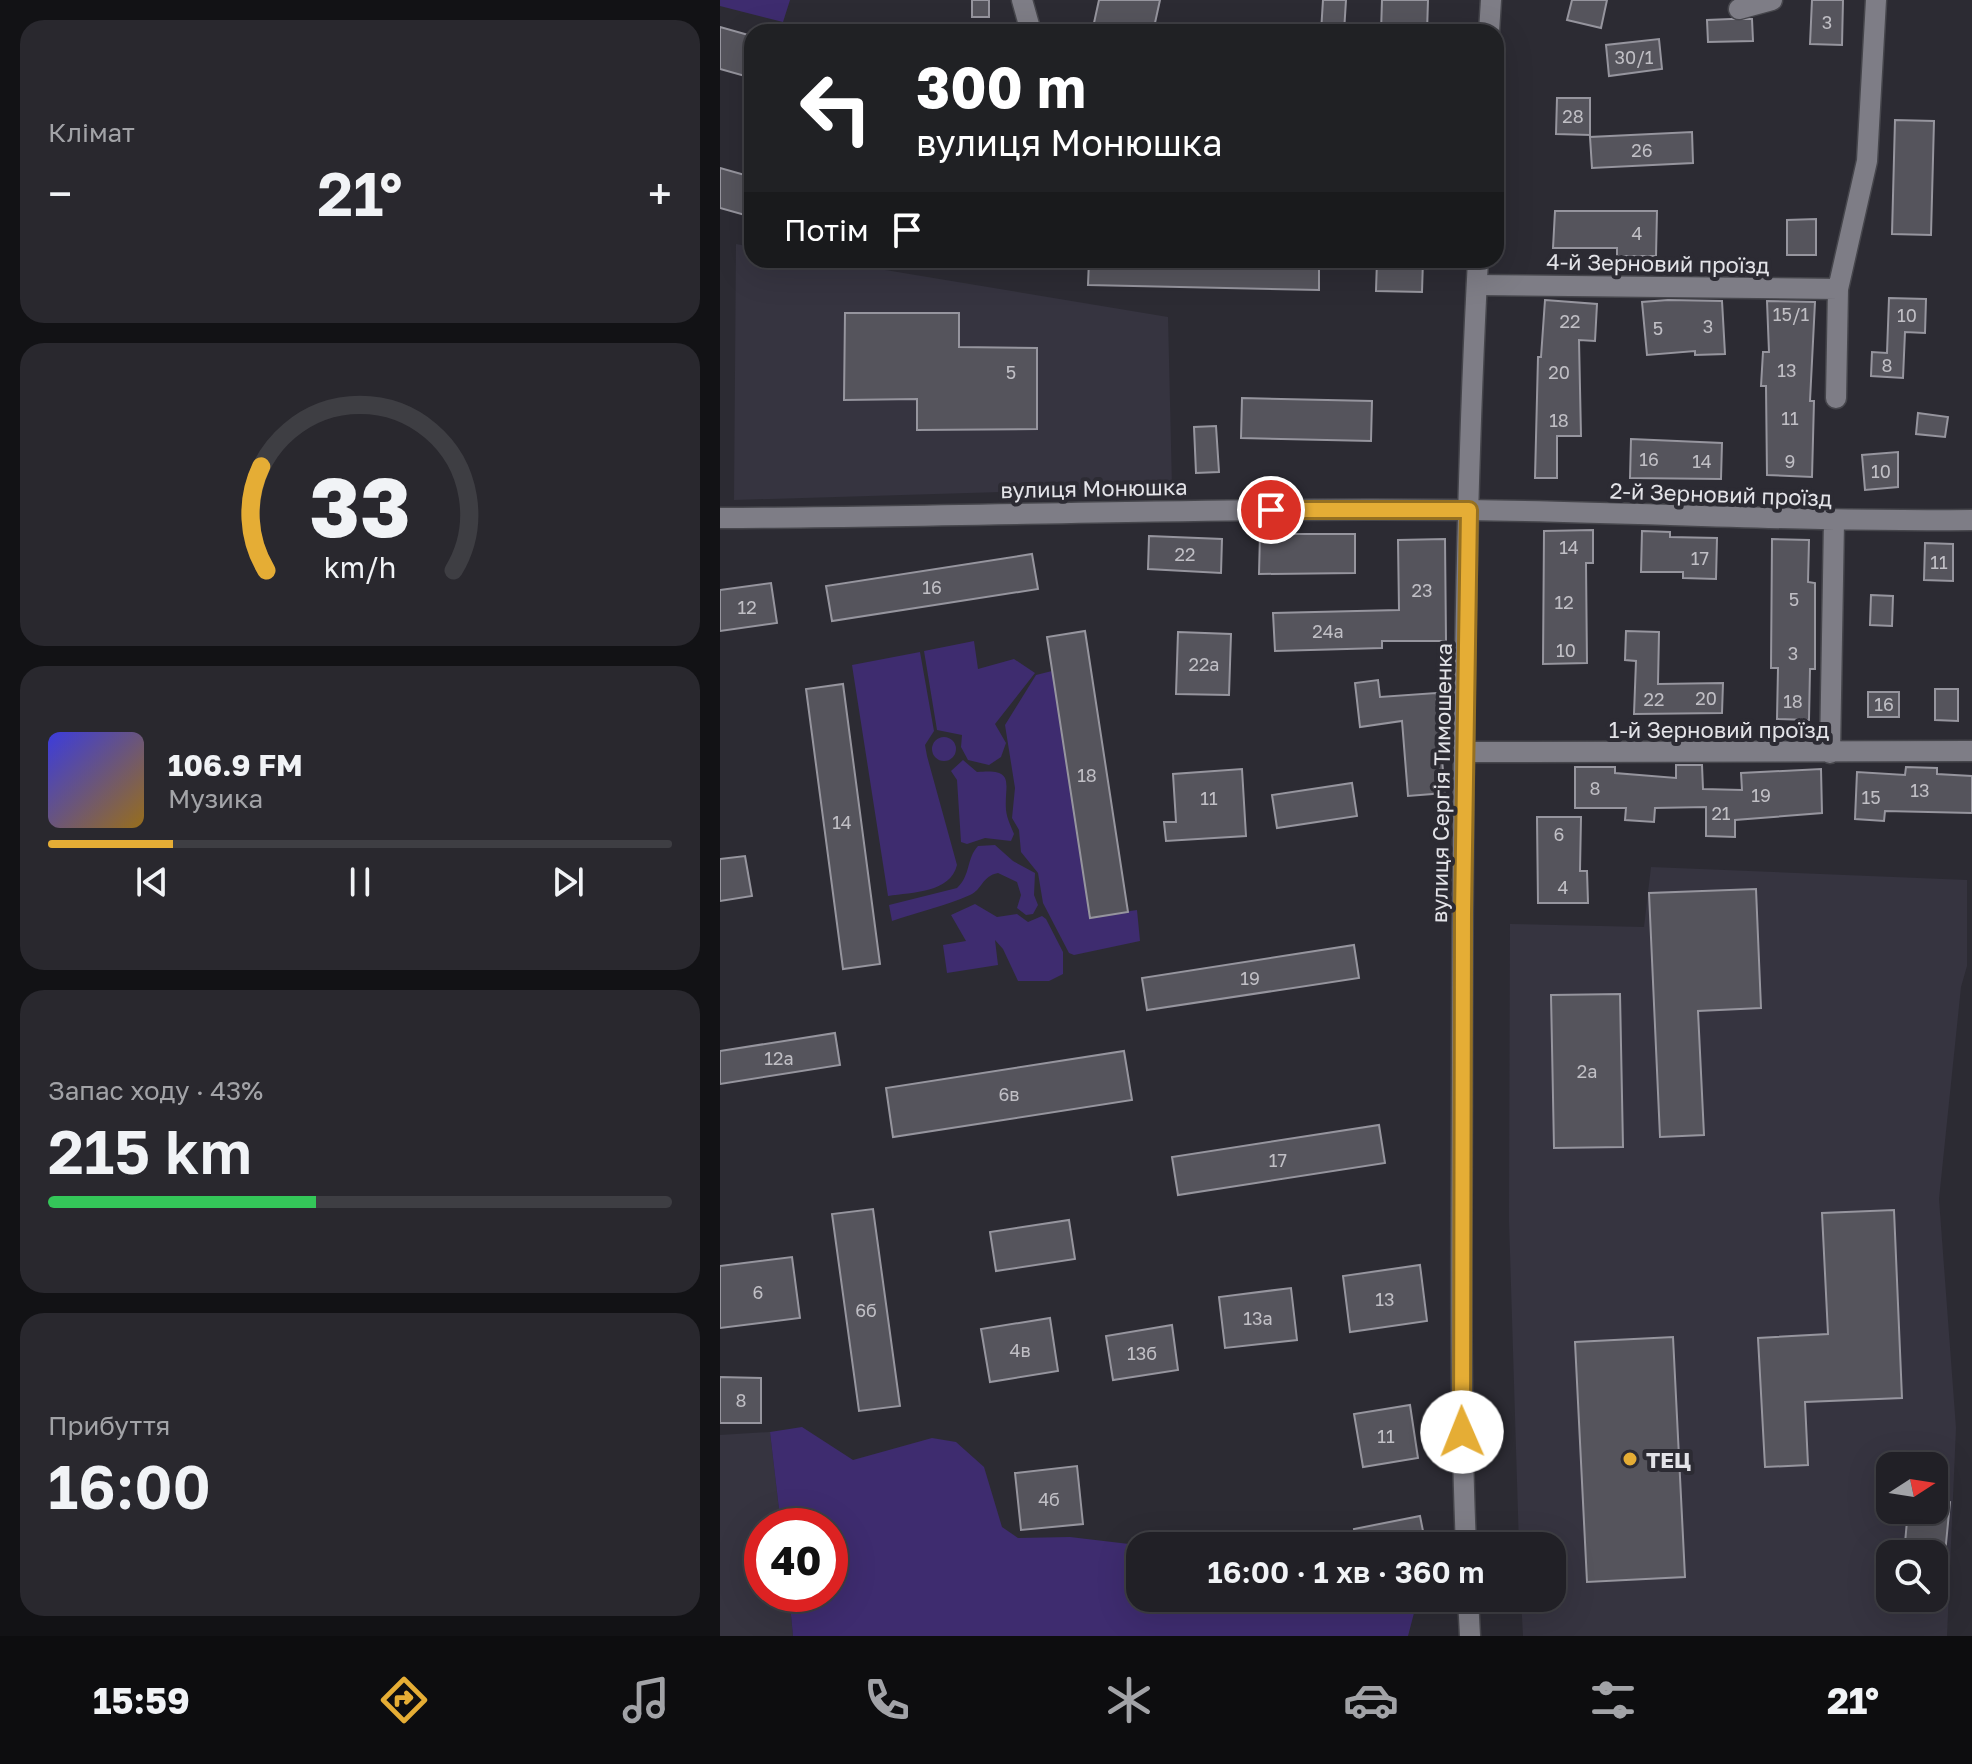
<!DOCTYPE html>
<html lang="uk">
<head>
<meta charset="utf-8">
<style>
	body { margin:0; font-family:"Golos Text",sans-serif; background:#29282e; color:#f1f3f6; height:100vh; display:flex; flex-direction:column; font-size:30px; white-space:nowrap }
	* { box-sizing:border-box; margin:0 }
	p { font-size:26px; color:#a2a3a7 }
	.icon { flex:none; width:44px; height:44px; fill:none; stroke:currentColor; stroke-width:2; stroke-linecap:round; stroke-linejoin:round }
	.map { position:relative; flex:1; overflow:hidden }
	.sheet { display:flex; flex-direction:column; gap:20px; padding:20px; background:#121215; width:720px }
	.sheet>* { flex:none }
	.banner { position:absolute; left:24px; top:24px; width:760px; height:244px; border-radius:24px; box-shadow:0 8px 32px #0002,0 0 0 2px #3e3e43; background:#202124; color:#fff; overflow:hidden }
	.needle { width:52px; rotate:78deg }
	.controls { position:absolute; left:1156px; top:1452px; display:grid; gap:16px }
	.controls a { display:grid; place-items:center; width:72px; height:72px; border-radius:16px; background:#212026; box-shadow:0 8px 32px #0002,0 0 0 2px #3e3e43; font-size:40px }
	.speed { position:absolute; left:24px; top:1508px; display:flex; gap:16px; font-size:40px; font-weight:700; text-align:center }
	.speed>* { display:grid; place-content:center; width:104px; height:104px; border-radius:50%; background:#212026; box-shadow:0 8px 32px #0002,0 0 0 2px #3e3e43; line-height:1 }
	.speed .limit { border:12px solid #d22; background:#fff; color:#111 }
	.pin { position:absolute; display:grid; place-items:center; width:68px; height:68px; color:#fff; margin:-34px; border:4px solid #fff; border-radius:50%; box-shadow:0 2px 8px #0007 }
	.me { position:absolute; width:88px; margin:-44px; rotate:359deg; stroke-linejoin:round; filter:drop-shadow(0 0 6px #0008) }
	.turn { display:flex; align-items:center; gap:28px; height:168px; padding:0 40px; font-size:36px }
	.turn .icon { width:104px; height:104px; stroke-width:2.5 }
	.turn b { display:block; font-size:56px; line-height:68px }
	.then { display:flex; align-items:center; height:76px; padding:0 40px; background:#0003; gap:16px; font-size:30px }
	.big { font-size:60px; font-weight:600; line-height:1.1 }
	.sheet .card { flex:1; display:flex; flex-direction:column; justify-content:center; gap:12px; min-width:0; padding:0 28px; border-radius:24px; background:#29282e }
	.sheet .dial { align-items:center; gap:0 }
	.dial svg { height:208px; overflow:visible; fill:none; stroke:#3e3e43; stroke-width:7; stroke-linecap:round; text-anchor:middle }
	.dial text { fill:#f1f3f6; stroke:none }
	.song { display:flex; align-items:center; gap:24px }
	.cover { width:96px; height:96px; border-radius:12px; background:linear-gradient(135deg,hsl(240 70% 55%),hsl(40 70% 35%)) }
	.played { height:8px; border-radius:4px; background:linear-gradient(90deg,#e5ad35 20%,#3e3e43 20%) }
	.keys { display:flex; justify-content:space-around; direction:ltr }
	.heat { display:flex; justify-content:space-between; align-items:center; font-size:44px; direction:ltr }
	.charge { height:12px; border-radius:6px; background:linear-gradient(90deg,#34c759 43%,#3e3e43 0) }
	.trip { position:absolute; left:406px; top:1532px; width:440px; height:80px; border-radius:24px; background:#212026; box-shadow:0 8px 32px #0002,0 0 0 2px #3e3e43; font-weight:600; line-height:80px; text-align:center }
	.dock { display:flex; height:128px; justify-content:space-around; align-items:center; background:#0d0d0f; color:#a2a3a7 }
	.dock .icon { width:56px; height:56px }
	.dock .on { color:#e5ad35 }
	.dock b { font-size:36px; color:#f1f3f6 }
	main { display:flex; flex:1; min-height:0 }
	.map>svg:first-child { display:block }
</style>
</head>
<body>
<main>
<section class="sheet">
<div class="card"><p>Клімат</p>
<div class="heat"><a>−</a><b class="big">21°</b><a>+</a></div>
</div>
<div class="card dial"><svg viewBox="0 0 100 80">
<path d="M14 69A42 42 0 1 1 86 69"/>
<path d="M14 69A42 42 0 0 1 12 29" stroke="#e5ad35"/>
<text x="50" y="56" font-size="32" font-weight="700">33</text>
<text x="50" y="72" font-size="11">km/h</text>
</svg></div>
<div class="card">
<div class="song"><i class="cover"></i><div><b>106.9 FM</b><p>Музика</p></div></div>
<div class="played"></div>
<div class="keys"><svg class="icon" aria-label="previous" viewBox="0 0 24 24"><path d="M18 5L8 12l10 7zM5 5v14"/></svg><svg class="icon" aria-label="pause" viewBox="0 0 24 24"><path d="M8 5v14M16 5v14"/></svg><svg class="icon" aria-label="next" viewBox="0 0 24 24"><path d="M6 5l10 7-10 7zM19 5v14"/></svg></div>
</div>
<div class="card"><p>Запас ходу · 43%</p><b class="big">215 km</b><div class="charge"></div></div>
<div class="card"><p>Прибуття</p><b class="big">16:00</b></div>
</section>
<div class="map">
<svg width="1252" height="1636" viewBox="0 0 1252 1636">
	<rect width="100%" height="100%" fill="#2c2b33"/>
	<path fill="#363440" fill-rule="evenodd" d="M16 244 32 247V260H105L448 317 452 487 14 500Z
		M931 867 1247 880V966L1241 987 1219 1199 1236 1428 1227 1636H803L801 1598H832V1546H799L789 1220 790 924 924 927ZM1170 1466H1214V1510H1170ZM1170 1554H1214V1598H1170Z
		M50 1432 61 1526H42V1594H69L73 1636H0V1435Z"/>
	<path fill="#3e2c6f" d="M0 0H70L63 22 0 6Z
		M254 641 258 669 294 659 315 673 275 724 286 743 281 757 269 765 248 760 241 747 242 735 217 730 204 651Z
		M200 652 214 731 205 745 207 756 237 865C230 893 193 892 168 896L132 665Z
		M332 671 370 917 417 910 420 941 354 955 349 953 323 903 318 873 301 852 299 830 292 818 295 788 285 725 316 675Z
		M212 749a12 12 0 1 1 24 0a12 12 0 1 1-24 0Z
		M243 760 257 772C297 768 284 784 286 810 287 819 291 826 294 834L291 841 265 838 247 844 241 842 237 780 231 771Z
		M275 845 293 861 315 873 314 895 318 905 313 914 306 915 297 908 301 895 297 882 278 873C262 876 262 890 250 895 225 906 198 912 172 921L169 905 237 888C251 875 246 859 258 846Z
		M255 904 277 917 297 914 308 922 322 916 326 919 343 952V974L329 981H298L283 949 275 940 278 965 227 973 223 945 246 941 231 915Z
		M82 1427 133 1460 212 1438 236 1442 264 1467 282 1527 298 1538 350 1537 426 1546H420V1598H474L477 1609 552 1598H682L694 1613 688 1636H73L69 1594H110V1526H61L50 1432Z"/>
	<path fill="#55545c" stroke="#96959e" stroke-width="2" d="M252 0H269V17H252Z
		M379 0H440L433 32H372Z
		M603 0H626L624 32H601Z
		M662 0H708L707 32H661Z
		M852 0H887L881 28 847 20Z
		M1092 0H1123L1122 45 1090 44Z
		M1011 19H1032L1033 41 988 42 987 20Z
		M0 27 32 36V78L0 69Z
		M939 39 942 69 889 76 886 45Z
		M837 98H870V135L836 134Z
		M1175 120 1214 121 1211 235 1172 234Z
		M972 132 973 163 872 168 870 137Z
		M0 168 32 177V217L0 208Z
		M835 211H937L936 256H897V248H833Z
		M1096 219V255H1067V220Z
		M369 260H599V290L368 285Z
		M657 260H703L702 292 656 291Z
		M1169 298 1206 299 1205 333 1185 332 1183 378 1151 376 1152 352 1167 353Z
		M825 300 877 304 875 341 859 340 861 436H837V478H815L818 357H821Z
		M948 300 1002 301 1005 354 975 355V351L927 355 922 302Z
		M1047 301 1095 302 1090 401H1094L1092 477 1047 475 1046 386H1041L1043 352H1049Z
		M125 313H239V347L317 348V429L197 430V399L124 400Z
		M522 398 652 401 651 441 521 438Z
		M1198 413 1228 417 1225 437 1196 434Z
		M496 426 499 472 476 473 474 427Z
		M911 439 1002 443 1001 479 910 478Z
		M1178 452V487L1145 490 1142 455Z
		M873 530V563H866L867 663 823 664 824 531Z
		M922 531 950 532V537L997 538 996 579 963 578V572H921Z
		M540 534H635V573L539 574Z
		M429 536 502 539 501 573 428 569Z
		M725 539 726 641H662V648L555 651 553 613 679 610 678 540Z
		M1052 539 1089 540 1088 582 1095 583V669H1090L1089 720 1057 719 1058 668H1051Z
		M1205 543 1233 544V581L1204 580Z
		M312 554 318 589 112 621 106 586Z
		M51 583 57 623 0 631V590Z
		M1151 595 1173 596 1172 626 1150 625Z
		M365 631 408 912 370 918 327 637Z
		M906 631 939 632 938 684 1003 683 1002 713 914 714 916 661 905 660Z
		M458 632 511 634 509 695 456 694Z
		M658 680 660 697 716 693 725 793 688 796 682 721 640 727 635 683Z
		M123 684 160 964 123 969 86 689Z
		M1215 689H1238V721L1215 720Z
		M1148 692H1179V717H1148Z
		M956 765H982L983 789 1022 790 1021 773 1101 769 1102 813 1015 820V837L986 836V807L935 808 934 822 905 820 906 808H855V767H895V773L956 778Z
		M1186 767 1217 768V774L1252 776V813L1165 811 1164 821 1135 819 1137 772 1185 775Z
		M522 769 526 836 446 841 444 822H456L453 774Z
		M632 783 637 816 557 828 552 795Z
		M817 817H861L860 871H867L868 903H818Z
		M25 856 32 896 0 901V859Z
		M1036 889 1041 1008 978 1011 984 1135 940 1137 929 893Z
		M634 945 639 978 427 1010 422 978Z
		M900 994 903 1147 834 1148 831 995Z
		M115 1033 120 1065 0 1084V1051Z
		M404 1051 412 1100 173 1137 166 1088Z
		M659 1125 665 1163 458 1195 452 1157Z
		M153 1209 180 1406 139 1411 112 1214Z
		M1174 1210 1182 1398 1085 1402 1088 1465 1045 1467 1038 1338 1108 1334 1102 1213Z
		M349 1220 355 1259 276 1271 270 1232Z
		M72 1257 80 1318 0 1328V1266Z
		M700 1265 707 1321 630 1332 623 1276Z
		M571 1288 577 1340 505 1348 499 1297Z
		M330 1318 338 1371 270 1382 261 1329Z
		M452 1325 458 1370 393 1380 386 1336Z
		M953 1337 965 1577 867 1582 855 1342Z
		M0 1377 41 1378V1423H0Z
		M690 1405 698 1458 643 1467 634 1414Z
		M357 1466 363 1524 301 1530 295 1473Z
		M1214 1500 1230 1502 1225 1554H1184L1188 1510H1214Z
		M700 1516 706 1546H637L634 1529Z"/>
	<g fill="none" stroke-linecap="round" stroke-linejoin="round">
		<g stroke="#46464c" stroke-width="23">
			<path id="minor" d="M302 0 311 32
				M1019 9 1052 0
				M757 285 1118 289
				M1116 398 1118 289 1147 161 1156 0
				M0 518C250 517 499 507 749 510 917 512 1084 522 1252 520
				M746 752 1252 751
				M1110 753 1114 521"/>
		</g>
		<g stroke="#46464c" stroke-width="23">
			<path id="tertiary" d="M769 32 771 0
				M746 1546C739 1380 742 1214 742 1048 743 786 744 522 758 260
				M748 1598 750 1636"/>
		</g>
		<use href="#minor" stroke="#7e7d86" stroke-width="20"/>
		<use href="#tertiary" stroke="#7e7d86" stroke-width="20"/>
	</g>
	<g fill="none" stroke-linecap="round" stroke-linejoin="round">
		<g stroke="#957022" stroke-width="20">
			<path id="route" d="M551 510H749L743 914 742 1432"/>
		</g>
		<use href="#route" stroke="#e5ad35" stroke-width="14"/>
	</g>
	<circle fill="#e5ad35" stroke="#2c2b33" stroke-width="3" cx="910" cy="1459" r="8"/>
	<g text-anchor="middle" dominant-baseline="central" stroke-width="8" stroke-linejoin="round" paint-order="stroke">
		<g font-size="18" fill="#c0bfc5">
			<text x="1107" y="22">3</text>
			<text x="914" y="57">30/1</text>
			<text x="853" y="116">28</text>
			<text x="922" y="150">26</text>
			<text x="917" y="233">4</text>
			<text x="1071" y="314">15/1</text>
			<text x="1187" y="315">10</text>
			<text x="850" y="321">22</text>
			<text x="988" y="326">3</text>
			<text x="938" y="328">5</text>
			<text x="1167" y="365">8</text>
			<text x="1067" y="370">13</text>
			<text x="291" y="372">5</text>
			<text x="839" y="372">20</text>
			<text x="1070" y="418">11</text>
			<text x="839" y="420">18</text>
			<text x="929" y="459">16</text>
			<text x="982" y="461">14</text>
			<text x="1070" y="461">9</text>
			<text x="1161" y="471">10</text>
			<text x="849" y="547">14</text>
			<text x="465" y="554">22</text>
			<text x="980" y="558">17</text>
			<text x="1219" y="562">11</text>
			<text x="212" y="587">16</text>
			<text x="702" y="590">23</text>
			<text x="1074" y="599">5</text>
			<text x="844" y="602">12</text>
			<text x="27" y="607">12</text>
			<text x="608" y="631">24а</text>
			<text x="846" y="650">10</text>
			<text x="1073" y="653">3</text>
			<text x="484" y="664">22а</text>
			<text x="986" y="698">20</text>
			<text x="934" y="699">22</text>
			<text x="1073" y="701">18</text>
			<text x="1164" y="704">16</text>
			<text x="367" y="775">18</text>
			<text x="875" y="788">8</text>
			<text x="1200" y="790">13</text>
			<text x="1041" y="795">19</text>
			<text x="1151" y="797">15</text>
			<text x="489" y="798">11</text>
			<text x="1001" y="813">21</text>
			<text x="122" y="822">14</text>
			<text x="839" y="834">6</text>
			<text x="843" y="887">4</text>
			<text x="530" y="978">19</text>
			<text x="59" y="1058">12а</text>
			<text x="867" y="1071">2а</text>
			<text x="289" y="1094">6в</text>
			<text x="558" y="1160">17</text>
			<text x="38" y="1292">6</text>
			<text x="665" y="1299">13</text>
			<text x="146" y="1310">6б</text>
			<text x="538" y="1318">13а</text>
			<text x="300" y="1350">4в</text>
			<text x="422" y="1353">13б</text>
			<text x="21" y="1400">8</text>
			<text x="666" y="1436">11</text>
			<text x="329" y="1499">4б</text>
		</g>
		<g font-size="22" fill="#e3e3e8" stroke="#2c2b33">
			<text transform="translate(938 263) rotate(1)">4-й Зерновий проїзд</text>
			<text transform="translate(374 488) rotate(-1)">вулиця Монюшка</text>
			<text transform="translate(1001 494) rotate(2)">2-й Зерновий проїзд</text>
			<text x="999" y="729">1-й Зерновий проїзд</text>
			<text transform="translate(721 783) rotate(-89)">вулиця Сергія Тимошенка</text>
		</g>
		<g font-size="22" font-weight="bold" fill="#e3e3e8" stroke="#2c2b33" text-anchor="start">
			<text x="926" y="1459">ТЕЦ</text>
		</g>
	</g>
</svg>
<div class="controls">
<a><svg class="needle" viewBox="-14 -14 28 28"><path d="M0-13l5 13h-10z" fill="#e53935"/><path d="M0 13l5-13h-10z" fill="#a2a3a7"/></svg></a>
<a><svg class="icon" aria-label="search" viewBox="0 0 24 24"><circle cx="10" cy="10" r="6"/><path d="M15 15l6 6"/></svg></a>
</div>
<div class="speed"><div class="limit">40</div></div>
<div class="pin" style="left:551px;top:510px;background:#d93025"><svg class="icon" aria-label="arrive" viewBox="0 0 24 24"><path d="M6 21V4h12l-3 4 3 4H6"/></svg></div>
<svg class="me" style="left:742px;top:1432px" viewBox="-20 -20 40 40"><circle r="19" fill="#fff"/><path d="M0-13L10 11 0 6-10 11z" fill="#e5ad35"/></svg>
<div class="trip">16:00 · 1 хв · 360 m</div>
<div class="banner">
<div class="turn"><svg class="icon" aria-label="left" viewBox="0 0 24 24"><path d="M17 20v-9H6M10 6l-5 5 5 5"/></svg><div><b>300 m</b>вулиця Монюшка</div></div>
<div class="then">Потім<svg class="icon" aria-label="arrive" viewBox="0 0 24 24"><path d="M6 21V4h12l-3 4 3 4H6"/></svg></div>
</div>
</div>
</main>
<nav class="dock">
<b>15:59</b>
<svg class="icon on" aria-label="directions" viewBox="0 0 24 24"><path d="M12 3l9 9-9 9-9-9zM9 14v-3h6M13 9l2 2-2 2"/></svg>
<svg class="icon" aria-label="music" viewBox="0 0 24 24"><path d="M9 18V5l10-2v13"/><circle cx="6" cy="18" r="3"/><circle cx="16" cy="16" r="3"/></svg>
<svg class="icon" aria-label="phone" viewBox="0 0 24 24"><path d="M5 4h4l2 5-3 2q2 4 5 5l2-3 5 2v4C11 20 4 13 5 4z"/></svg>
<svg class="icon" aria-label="climate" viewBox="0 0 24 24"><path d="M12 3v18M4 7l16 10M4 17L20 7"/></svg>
<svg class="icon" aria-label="car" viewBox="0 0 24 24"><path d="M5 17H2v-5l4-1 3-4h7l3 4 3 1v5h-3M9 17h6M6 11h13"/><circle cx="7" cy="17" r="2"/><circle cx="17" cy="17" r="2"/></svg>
<svg class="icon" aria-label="filters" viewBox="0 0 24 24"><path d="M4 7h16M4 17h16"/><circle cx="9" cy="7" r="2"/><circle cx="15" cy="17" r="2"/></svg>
<b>21°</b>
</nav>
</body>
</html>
